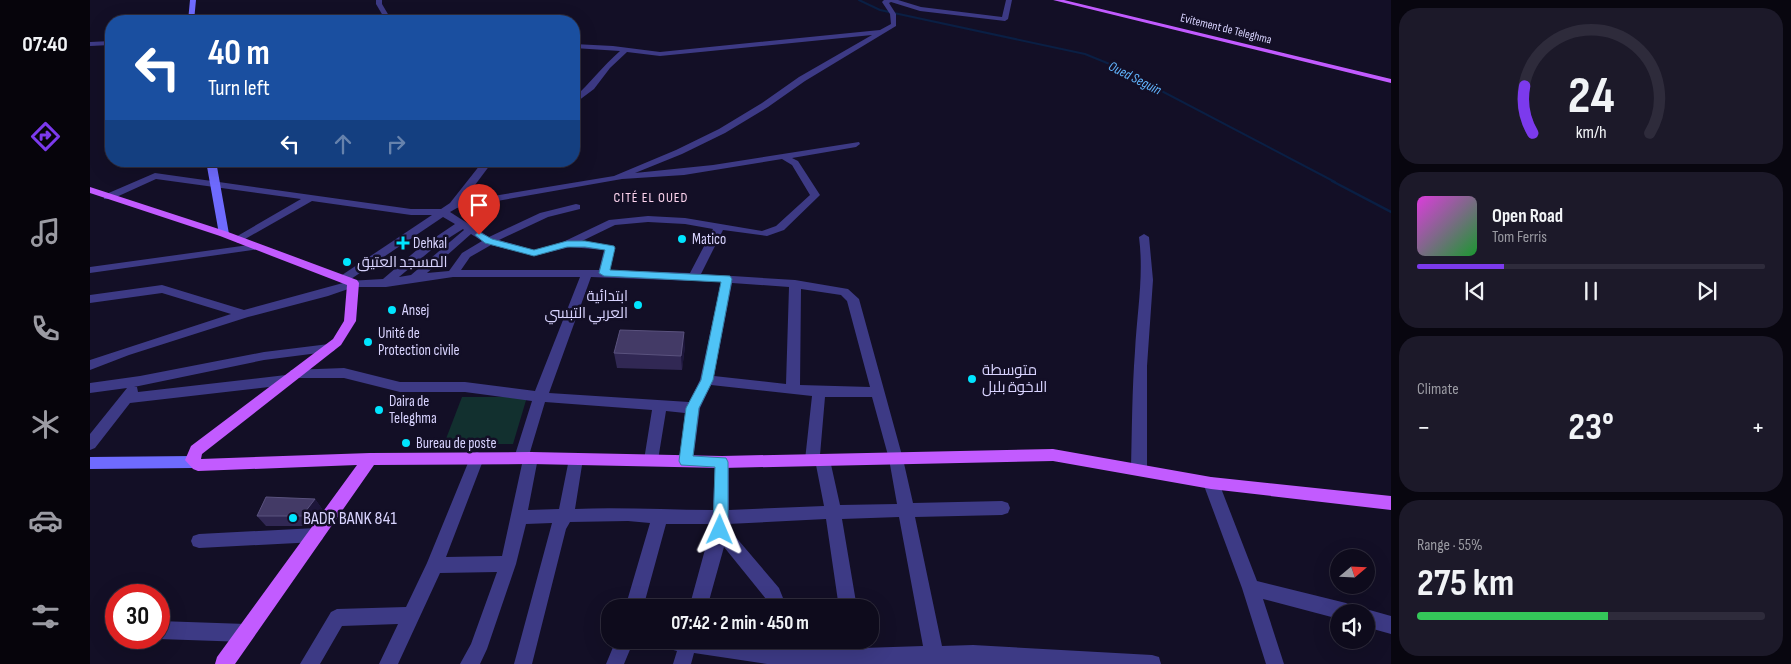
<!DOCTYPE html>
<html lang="en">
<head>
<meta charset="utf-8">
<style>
	body { margin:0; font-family:"Sofia Sans Condensed",Cairo,sans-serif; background:#1c1929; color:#f1f3f6; height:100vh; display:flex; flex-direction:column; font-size:19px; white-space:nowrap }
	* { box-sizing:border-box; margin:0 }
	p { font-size:16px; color:#9b9ba3 }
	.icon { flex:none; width:28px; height:28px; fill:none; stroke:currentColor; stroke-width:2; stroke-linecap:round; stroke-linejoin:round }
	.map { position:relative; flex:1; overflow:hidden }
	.side { display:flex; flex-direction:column; gap:8px; padding:8px; background:#08060f; width:400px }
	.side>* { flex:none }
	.banner { position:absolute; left:15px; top:15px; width:475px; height:152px; border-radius:20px; box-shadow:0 5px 20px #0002,0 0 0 1px #2e2b3b; background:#1a4fa0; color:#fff; overflow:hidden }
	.needle { width:32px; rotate:71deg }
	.fabs { position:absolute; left:1240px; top:549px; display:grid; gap:10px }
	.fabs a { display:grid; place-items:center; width:45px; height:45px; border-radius:50%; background:#0e0b1c; box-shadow:0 5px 20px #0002,0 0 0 1px #2e2b3b; font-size:25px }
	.speed { position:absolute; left:15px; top:584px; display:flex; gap:10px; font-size:25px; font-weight:700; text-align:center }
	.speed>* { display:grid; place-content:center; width:65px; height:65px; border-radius:50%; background:#0e0b1c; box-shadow:0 5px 20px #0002,0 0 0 1px #2e2b3b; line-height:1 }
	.speed .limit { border:8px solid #d22; background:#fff; color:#111 }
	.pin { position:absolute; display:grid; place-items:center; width:42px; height:42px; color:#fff; margin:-51px -21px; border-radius:50% 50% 50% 0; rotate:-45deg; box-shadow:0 0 5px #0007 }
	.pin .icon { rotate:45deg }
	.me { position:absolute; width:55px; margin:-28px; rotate:1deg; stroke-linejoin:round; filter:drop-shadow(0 0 4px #0008) }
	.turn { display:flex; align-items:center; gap:18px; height:105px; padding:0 20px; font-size:22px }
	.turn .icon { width:65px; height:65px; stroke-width:2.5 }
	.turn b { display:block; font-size:35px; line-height:42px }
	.lanes { display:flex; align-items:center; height:48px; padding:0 20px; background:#0003; justify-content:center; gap:25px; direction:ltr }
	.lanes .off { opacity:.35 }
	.big { font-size:38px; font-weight:700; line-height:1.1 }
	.side .widget { flex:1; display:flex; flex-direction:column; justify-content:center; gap:8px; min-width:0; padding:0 18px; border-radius:20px; background:#1c1929 }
	.side .dial { align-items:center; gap:0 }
	.dial svg { height:130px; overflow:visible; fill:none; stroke:#2e2b3b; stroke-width:7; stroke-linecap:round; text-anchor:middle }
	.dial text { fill:#f1f3f6; stroke:none }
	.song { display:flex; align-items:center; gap:15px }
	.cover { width:60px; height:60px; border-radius:8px; background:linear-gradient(135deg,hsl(300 70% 55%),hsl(130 70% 35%)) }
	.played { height:5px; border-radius:2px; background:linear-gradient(90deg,#7c3aed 25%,#2e2b3b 25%) }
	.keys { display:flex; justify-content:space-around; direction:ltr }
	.heat { display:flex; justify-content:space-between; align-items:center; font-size:28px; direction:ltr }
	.charge { height:8px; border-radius:4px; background:linear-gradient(90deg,#34c759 55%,#2e2b3b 0) }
	.trip { position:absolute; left:511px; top:599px; width:278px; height:50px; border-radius:20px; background:#0e0b1c; box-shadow:0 5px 20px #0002,0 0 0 1px #2e2b3b; font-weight:700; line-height:50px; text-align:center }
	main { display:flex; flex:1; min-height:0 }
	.tabs { display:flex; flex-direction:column; width:90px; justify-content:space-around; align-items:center; background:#06040b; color:#9b9ba3 }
	.tabs .icon { width:35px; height:35px }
	.tabs .active { color:#7c3aed }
	.tabs b { font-size:22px; color:#f1f3f6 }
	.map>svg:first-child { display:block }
</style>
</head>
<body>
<main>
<nav class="tabs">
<b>07:40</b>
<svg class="icon active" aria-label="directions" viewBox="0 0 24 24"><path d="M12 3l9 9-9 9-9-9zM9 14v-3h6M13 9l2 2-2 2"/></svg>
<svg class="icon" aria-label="music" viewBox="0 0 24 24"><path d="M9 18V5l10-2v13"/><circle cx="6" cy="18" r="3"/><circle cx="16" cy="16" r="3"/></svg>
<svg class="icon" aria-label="phone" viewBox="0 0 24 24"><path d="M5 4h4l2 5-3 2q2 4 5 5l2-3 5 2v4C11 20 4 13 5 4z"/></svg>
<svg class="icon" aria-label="climate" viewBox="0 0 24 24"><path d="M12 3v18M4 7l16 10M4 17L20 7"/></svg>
<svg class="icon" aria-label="car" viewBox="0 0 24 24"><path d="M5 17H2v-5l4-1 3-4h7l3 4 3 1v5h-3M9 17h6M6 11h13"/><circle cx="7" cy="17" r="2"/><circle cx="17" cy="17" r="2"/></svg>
<svg class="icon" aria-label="filters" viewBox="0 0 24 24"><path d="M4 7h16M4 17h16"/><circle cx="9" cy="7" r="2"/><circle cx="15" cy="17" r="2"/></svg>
</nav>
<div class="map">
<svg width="1301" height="664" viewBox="0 0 1301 664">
	<rect width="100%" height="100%" fill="#130f26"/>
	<path fill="#12302f" d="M372 397H437L423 444H354Z"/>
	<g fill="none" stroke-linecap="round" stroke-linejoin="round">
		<path stroke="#0a1f44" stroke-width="2" d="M769 0 790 10 995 54 1022 65 1245 182"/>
		<path stroke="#0a1f44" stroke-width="2.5" d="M1242 181 1301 212"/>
		<path fill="#3d3a85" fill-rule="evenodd" d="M286 0H292V4L302 21H296L286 4Z
			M794 0H808L831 7 912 17 916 0H922L918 19 915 21 830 11 801 2 799 3 806 14V26L715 81 678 107 635 133 592 154 545 173 623 165 769 142 770 144 766 147 702 158 708 161 730 195 728 197 694 230 677 236 633 230 611 274 705 280 758 289 769 299 813 459 823 503 912 501 918 503 920 508 918 513 912 515 825 517 852 646 883 645 1062 655 1069 657 1071 664H677L604 653 601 664H583L587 651 569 646 567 640H639L692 648 690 640H708L711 649 754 648 753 640H771L773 648 833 646 809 517 752 519 767 608H749L736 519 638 524V528L689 588 697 608H679L676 599 634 547 617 608H599L622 524H576L553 608H535L560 523 538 521 480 522 476 529 442 664H424L462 523 436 524 426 564 397 649 390 664H370L381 644 407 572 350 573 308 664H289L308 624 252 626 230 664H210L241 612 247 609 316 607 337 563 380 458 382 454 387 452 392 454 394 458 356 557 412 556 432 464 426 462 424 458 442 401 375 392H310L254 378H206L201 376 199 373 201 370 254 368 310 382H375L445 391 490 277H363L296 287H264L238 296 158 317 39 355 0 370V360L141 314 72 293 0 303V295L72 285 154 310 253 283 247 279 249 277 342 215H321L222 201 148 243 143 240 144 238 211 199 66 179 22 199H14V195L65 173 321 209H351L360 203 390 165 389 161H399L400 165 373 201 524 176 586 150 629 129 672 103 709 77 782 35 570 56 537 52 520 68 504 89 484 104V98C500 83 513 66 530 51L484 48V44L523 46 570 52 790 30 801 24 800 14 792 2ZM692 159 702 165 720 195 686 226 672 231 595 218 558 216 519 220 473 242 444 250 409 240 458 217 490 209V205L486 204 450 213 399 237 360 212 367 208 532 179 594 175ZM353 217 365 224 328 249 293 279 258 281ZM558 222 595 224 623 229 600 273 520 270 525 248 524 246 492 241 525 225ZM373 229 374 230 321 275 309 277 346 246ZM381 234 392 241 372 253 359 271 337 273ZM401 245 444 256 480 247 514 250 509 270H371L380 257ZM501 277 631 282 610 380 599 402 459 393ZM642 283 699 287 696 384 624 376ZM711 289 751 295 757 301 780 387 710 385ZM621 385 722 396 715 460 717 464 722 466 726 465 734 506 639 510V462L637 458 632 456 627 458 625 462 623 510C576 510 531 507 485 509L493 459 491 455 486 453 481 455 479 459 469 509 438 510 448 458 446 454 440 452 455 402 562 410 554 460 556 464 561 466 566 464 568 460 576 411 595 413 589 461 591 465 596 467 601 465 603 461 610 408ZM735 397H782L799 459 807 504 750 505 740 460 738 456 730 455Z
			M21 41V45L0 46V42Z
			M1054 234 1059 237 1063 280 1057 366V469L1054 473 1049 475 1044 473 1041 469C1042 430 1042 390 1045 351 1047 312 1054 276 1049 237Z
			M166 244 170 245 171 247 170 249 0 273V267Z
			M239 344 245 348 244 351 174 360 44 387H47L48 392 196 375 201 377 203 380 201 383 196 385 40 403 5 448 0 450V434L37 388 0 393V383L50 376 174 352Z
			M1121 477 1126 479 1129 483 1167 581 1256 603 1262 606 1265 612H1249V619L1173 599 1194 664H1176L1152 588 1113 483 1116 479Z
			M226 528 232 530 234 535 232 540 226 542 109 548 103 546 101 541 103 536 109 534Z
			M1276 609 1301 616V634L1276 627V612H1269Z
			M69 621 156 624 162 627 165 633 162 639 156 642 69 639 66 638H69Z
			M526 640H544L534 664H516Z"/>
		<path fill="#6f6bff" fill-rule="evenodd" d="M100 0H106L104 21H98Z
			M116 161H126L139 234 138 236H130L129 234Z
			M103 456 108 458 110 462 108 466 103 468 0 469V457Z"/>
		<path fill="#c25bff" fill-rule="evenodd" d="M963 0H974L1301 79V83Z
			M0 187 138 232 267 280 269 283 266 321 251 345 112 454 111 459 280 453 441 452 632 456 963 449 1121 477 1301 496V510L1121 489 963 461 632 468 441 464 284 465 145 664H125L127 657 267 465 108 471 103 469 95 460 101 446 243 339 254 321 257 285 130 236 0 193Z"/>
	</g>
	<path fill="#312854" d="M595 346 592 370 527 368 524 353Z
		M225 499 232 509 220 526H176L167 516Z"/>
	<path fill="#1d163a" d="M594 332 595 346 592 370 591 356Z
		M225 499 232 509 220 526 212 516Z"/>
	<path fill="#433a66" stroke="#5a527e" d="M530 330 594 332 591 356 524 353Z
		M176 497 225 499 212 516H167Z"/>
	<path fill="#4fc3f7" stroke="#337fa1" d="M389 232 402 239 444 250 477 241H495L524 246 525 248 520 270 640 276 642 279 623 380 609 408 603 456 636 458 638 462V530L635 535 630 537 625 535 623 530 625 467 591 465 589 461 596 408 611 380 631 282 514 276 509 273 515 250 495 247H477L444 256 395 243 385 235Z"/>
	<g fill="#00e5ff" stroke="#130f26" stroke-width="2">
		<circle cx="592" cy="239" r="5"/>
		<path d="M310.5 235.5h5v5h5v5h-5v5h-5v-5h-5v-5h5z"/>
		<circle cx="257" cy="262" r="5"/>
		<circle cx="548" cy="305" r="5"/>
		<circle cx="302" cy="310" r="5"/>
		<circle cx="278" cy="342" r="5"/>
		<circle cx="882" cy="379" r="5"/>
		<circle cx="289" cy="410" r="5"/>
		<circle cx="316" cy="443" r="5"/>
		<circle cx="203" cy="518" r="5"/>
	</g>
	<g text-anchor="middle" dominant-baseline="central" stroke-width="5" stroke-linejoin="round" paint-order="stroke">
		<g font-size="12" fill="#d9d4ff" stroke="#130f26">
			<text transform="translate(1136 29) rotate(14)">Evitement de Teleghma</text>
		</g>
		<g font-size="14" font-style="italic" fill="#62b6ff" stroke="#130f26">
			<text transform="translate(1045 78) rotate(27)">Oued Seguin</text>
		</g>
		<g font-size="14" letter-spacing="1" fill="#ffd6f0" stroke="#130f26">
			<text x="561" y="197">CITÉ EL OUED</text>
		</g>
		<g font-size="15" fill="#d9d4ff" stroke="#130f26" text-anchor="start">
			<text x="602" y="239">Matico</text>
			<text x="323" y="243">Dehkal</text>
			<text x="267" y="262">المسجد العتيق</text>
			<text x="538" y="296" text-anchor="end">ابتدائية<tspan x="538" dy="17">العربي التبسي</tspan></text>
			<text x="312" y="310">Ansej</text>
			<text x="288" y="333">Unité de<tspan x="288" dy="17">Protection civile</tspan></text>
			<text x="892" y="370">متوسطة<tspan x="892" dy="17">الاخوة بلبل</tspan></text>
			<text x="299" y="401">Daira de<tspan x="299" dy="17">Teleghma</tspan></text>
			<text x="326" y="443">Bureau de poste</text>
		</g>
		<g font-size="18" fill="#d9d4ff" stroke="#130f26" text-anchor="start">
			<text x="213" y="518">BADR BANK 841</text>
		</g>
	</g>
</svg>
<div class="fabs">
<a><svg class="needle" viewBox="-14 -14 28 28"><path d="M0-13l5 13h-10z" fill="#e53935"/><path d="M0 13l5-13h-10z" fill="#9b9ba3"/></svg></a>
<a><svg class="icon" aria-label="sound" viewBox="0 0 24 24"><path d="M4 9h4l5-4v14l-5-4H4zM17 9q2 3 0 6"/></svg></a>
</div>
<div class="speed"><div class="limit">30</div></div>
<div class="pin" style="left:389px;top:235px;background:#d93025"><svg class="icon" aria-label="arrive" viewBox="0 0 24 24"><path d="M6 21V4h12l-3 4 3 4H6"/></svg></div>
<svg class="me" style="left:630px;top:530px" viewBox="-20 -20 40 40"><path d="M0-17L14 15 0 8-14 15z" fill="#4fc3f7" stroke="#fff" stroke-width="4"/></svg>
<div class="trip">07:42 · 2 min · 450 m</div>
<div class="banner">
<div class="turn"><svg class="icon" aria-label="left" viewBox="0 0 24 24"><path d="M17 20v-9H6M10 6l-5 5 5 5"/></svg><div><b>40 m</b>Turn left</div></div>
<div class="lanes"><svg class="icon" aria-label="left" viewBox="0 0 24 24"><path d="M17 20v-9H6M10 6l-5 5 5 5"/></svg><svg class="icon off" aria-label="ahead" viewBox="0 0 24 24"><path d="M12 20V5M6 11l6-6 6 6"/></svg><svg class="icon off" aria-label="right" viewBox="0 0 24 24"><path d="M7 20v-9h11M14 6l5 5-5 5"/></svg></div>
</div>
</div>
<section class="side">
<div class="widget dial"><svg viewBox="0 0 100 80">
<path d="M14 69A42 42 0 1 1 86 69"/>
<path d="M14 69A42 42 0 0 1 9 40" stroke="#7c3aed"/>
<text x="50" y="56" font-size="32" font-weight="700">24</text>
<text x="50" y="72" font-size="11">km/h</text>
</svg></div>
<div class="widget">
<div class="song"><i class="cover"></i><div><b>Open Road</b><p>Tom Ferris</p></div></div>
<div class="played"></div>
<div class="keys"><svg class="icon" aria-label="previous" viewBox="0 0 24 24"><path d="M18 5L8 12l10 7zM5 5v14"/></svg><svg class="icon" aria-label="pause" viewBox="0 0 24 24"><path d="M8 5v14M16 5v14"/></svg><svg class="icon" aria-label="next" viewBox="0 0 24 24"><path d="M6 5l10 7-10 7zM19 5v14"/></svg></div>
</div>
<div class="widget"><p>Climate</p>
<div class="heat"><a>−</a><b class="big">23°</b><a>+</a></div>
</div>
<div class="widget"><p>Range · 55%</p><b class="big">275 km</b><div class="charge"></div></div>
</section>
</main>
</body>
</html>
